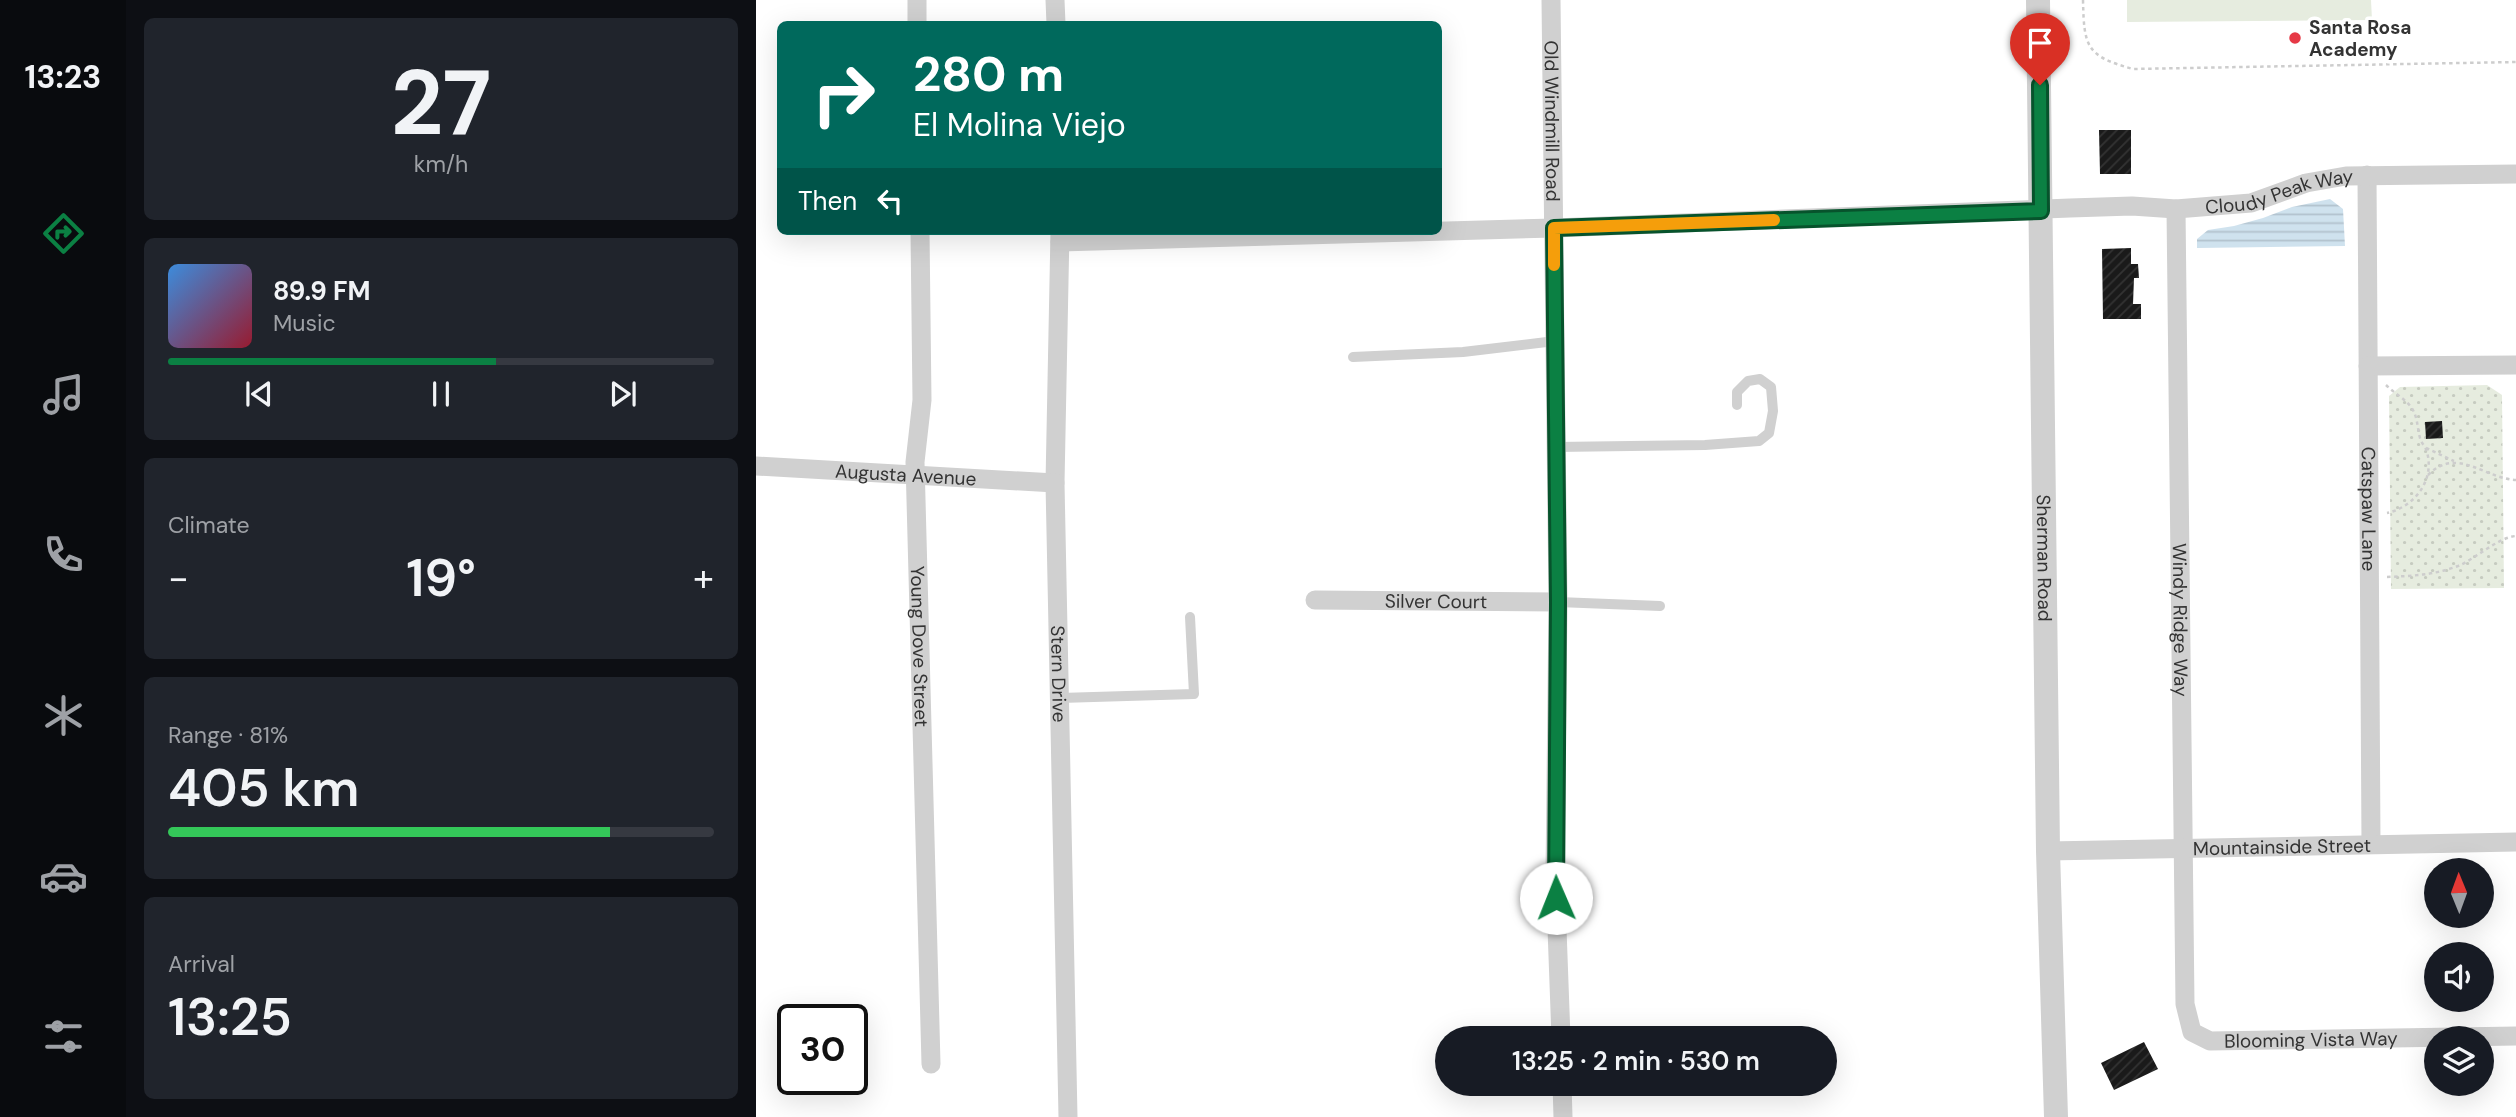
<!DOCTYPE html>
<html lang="en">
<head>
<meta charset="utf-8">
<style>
	body { margin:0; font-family:"DM Sans",sans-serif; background:#20242c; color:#f1f3f6; height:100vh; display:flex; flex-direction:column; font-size:26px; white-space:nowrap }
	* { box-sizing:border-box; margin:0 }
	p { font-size:23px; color:#9ea1a6 }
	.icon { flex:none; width:38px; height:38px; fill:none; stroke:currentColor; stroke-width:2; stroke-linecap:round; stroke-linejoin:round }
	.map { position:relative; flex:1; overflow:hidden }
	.panel { display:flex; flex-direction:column; gap:18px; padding:18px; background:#0d0f14; width:630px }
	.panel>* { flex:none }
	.hud { position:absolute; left:21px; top:21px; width:665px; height:214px; border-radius:10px; box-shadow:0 7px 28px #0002; background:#00695c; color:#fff; overflow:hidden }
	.needle { width:46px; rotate:359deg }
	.buttons { position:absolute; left:1668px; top:858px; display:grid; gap:14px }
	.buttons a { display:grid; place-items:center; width:70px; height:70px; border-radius:50%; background:#171b24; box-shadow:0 7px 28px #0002; font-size:35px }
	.speed { position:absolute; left:21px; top:1004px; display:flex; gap:14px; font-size:35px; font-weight:700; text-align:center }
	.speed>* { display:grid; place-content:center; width:91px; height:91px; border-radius:50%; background:#171b24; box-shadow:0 7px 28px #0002; line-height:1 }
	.speed .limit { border:4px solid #111; border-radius:10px; background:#fff; color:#111 }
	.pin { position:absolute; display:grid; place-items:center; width:60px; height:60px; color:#fff; margin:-72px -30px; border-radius:50% 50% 50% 0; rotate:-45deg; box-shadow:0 0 7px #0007 }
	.pin .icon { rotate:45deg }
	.me { position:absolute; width:77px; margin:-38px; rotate:359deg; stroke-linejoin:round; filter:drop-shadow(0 0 5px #0008) }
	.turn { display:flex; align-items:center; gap:24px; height:147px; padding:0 21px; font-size:32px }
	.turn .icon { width:91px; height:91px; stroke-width:2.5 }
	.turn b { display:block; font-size:49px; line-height:60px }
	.then { display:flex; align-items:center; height:66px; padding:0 21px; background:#0003; gap:14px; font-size:26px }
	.big { font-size:52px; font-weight:600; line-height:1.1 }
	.panel .widget { flex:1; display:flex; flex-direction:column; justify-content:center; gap:10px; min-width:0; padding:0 24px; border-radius:10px; background:#20242c }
	.panel .dial { align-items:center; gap:0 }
	.dial b { font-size:91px; line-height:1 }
	.song { display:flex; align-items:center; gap:21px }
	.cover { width:84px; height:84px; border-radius:10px; background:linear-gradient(135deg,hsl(210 70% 55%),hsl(350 70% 35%)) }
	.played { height:7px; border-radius:4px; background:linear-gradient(90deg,#0b8043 60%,#363941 60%) }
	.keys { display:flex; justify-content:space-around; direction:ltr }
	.heat { display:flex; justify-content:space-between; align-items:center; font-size:38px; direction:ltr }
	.charge { height:10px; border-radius:5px; background:linear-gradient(90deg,#34c759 81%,#363941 0) }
	.trip { position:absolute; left:679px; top:1026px; width:402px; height:70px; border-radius:35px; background:#171b24; box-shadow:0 7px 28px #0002; font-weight:600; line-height:70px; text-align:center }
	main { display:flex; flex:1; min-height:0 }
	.tab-bar { display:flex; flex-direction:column; width:126px; justify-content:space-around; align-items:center; background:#090b0e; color:#9ea1a6 }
	.tab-bar .icon { width:49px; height:49px }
	.tab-bar .active { color:#0b8043 }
	.tab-bar b { font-size:32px; color:#f1f3f6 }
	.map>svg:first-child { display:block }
</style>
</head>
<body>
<main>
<nav class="tab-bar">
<b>13:23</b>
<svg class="icon active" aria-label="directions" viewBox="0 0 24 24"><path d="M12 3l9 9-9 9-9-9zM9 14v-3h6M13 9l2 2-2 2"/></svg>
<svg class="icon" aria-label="music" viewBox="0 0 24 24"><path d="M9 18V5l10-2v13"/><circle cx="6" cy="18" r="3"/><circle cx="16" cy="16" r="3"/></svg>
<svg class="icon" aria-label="phone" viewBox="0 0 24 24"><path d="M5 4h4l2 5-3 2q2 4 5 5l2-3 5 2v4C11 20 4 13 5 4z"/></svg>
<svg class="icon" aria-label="climate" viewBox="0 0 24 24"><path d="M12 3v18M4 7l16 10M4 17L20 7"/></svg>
<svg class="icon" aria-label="car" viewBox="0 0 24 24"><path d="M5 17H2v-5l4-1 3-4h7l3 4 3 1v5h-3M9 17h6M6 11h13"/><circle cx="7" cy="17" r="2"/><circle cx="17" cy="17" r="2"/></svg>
<svg class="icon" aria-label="filters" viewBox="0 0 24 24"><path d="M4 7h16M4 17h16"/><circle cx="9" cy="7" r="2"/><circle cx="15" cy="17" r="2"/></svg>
</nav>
<section class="panel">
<div class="widget dial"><b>27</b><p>km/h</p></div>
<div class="widget">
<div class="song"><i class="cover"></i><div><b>89.9 FM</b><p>Music</p></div></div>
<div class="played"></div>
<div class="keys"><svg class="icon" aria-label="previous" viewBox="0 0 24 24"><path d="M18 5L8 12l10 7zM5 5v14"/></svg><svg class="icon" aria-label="pause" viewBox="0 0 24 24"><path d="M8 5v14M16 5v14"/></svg><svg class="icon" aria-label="next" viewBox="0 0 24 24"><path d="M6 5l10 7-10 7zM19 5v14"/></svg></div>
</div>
<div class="widget"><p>Climate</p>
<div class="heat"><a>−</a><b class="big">19°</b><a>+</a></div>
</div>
<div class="widget"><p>Range · 81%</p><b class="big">405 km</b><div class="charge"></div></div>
<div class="widget"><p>Arrival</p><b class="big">13:25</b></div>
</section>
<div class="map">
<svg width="1760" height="1117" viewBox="0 0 1760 1117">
	<defs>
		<pattern id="park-dots" width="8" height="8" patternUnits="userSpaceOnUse" patternTransform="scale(1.75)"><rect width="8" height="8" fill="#e6ecdf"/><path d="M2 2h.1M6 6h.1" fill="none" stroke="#c6cbc0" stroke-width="1.8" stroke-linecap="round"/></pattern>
		<pattern id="water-rules" width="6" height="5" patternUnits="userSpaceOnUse" patternTransform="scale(1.75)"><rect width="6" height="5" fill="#cfe2ee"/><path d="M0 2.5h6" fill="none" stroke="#b2c2cd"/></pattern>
		<pattern id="building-hatch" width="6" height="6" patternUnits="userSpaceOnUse" patternTransform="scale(1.75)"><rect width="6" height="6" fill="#1a1a1a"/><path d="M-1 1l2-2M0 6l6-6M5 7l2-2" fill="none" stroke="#333"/></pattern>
	</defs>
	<rect width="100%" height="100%" fill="#fff"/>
	<path fill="#e6ecdf" d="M1371 0H1615L1616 20 1371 22Z"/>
	<path fill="url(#park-dots)" d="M1731 385 1746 395 1748 588 1635 589 1633 396 1644 387Z"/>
	<path fill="url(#water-rules)" d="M1574 199 1587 209 1589 246 1441 248V239L1452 230 1478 226 1507 218 1536 207Z"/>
	<path fill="url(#building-hatch)" d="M1343 130H1375V174H1344Z
		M1375 248V264H1382L1383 278H1378L1377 304H1385V319H1347L1346 249Z
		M1686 421 1687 438 1670 439 1669 422Z
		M1388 1042 1402 1069 1358 1090 1345 1063Z"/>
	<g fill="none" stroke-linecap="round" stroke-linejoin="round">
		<path stroke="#cdcdcd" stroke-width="2.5" stroke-dasharray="3.5 3.5" stroke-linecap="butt" d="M1327 0C1328 47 1330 56 1377 69L1760 62
			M1630 385C1638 393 1648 398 1655 407 1662 417 1661 427 1664 438 1665 443 1670 447 1671 452 1679 481 1658 507 1631 513
			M1670 448 1698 461
			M1672 475C1701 446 1727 478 1760 480
			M1631 577C1656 576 1678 575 1702 566 1719 559 1743 537 1760 536"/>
		<path stroke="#d0d0d0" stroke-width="10" d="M597 357 707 352 799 341
			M800 447 949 445 1003 441 1013 433 1017 411 1015 387 1004 379 992 381 981 392V405
			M802 602 904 606
			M304 698 438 694 434 617"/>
		<g stroke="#d0d0d0" stroke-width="19">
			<path d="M161 0V24"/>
			<path d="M299 0 300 24"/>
			<path id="s1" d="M795 0 802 602 799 874 805 1038"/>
			<path id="s2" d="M1611 175 1615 844"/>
			<path id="s3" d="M1420 209 1429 1004 1436 1032 1454 1041 1760 1036"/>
			<path id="s4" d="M164 231 166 400 159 462 175 1064"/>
			<path id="s5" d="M304 231 299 483 312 1117"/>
			<path id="s6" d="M304 242 798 228 1314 208 1376 206 1420 209 1495 203 1550 183 1590 176 1760 174"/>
			<path d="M1612 366 1760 365"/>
			<path id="s7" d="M0 466 299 483"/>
			<path id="s8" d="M559 600 802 602"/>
			<path id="s9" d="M1292 851 1760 842"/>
			<path d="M806 1083 807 1117"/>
		</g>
		<path stroke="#d0d0d0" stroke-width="24" id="s10" d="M1282 0 1292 851 1300 1117"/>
	</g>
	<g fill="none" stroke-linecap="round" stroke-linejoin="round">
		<g stroke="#07532c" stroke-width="18">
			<path id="route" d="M800 898 802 602 798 228 1285 211 1284 85"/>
		</g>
		<use href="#route" stroke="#0b8043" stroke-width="12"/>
		<path stroke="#f59e0b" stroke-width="12" d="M798 265V228L1018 220"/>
	</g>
	<circle fill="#e63946" stroke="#fff" stroke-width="2.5" cx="1539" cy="38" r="7"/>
	<g text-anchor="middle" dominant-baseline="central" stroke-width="7" stroke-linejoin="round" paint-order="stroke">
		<g font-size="19" font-weight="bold" fill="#333" stroke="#fff" text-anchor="start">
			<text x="1553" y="27">Santa Rosa<tspan x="1553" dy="22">Academy</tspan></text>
		</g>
		<g font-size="19" fill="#333" stroke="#fff">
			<text stroke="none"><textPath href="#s1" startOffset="121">Old Windmill Road</textPath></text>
			<text stroke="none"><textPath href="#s6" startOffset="1222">Cloudy Peak Way</textPath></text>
			<text stroke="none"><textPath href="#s7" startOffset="150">Augusta Avenue</textPath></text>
			<text stroke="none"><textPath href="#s2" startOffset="334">Catspaw Lane</textPath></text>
			<text stroke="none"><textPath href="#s10" startOffset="558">Sherman Road</textPath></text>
			<text stroke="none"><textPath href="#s8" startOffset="121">Silver Court</textPath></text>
			<text stroke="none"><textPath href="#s3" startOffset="411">Windy Ridge Way</textPath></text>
			<text stroke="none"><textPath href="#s4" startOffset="416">Young Dove Street</textPath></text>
			<text stroke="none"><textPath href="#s5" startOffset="443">Stern Drive</textPath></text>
			<text stroke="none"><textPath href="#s9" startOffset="234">Mountainside Street</textPath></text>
			<text stroke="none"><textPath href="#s3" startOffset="945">Blooming Vista Way</textPath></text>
		</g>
	</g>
</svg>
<div class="buttons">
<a><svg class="needle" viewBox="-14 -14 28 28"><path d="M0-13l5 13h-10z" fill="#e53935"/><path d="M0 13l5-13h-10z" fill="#9ea1a6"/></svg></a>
<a><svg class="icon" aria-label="sound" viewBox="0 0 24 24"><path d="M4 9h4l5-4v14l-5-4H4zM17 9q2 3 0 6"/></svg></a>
<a><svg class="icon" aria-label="layers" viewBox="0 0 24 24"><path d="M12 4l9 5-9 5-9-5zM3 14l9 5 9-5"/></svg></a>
</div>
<div class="speed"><div class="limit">30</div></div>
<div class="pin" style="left:1284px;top:85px;background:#d93025"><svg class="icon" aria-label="arrive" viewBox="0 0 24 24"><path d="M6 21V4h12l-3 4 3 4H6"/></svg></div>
<svg class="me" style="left:800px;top:898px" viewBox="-20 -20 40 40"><circle r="19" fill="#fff"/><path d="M0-13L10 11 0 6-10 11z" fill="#0b8043"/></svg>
<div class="trip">13:25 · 2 min · 530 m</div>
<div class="hud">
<div class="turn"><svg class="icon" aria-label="right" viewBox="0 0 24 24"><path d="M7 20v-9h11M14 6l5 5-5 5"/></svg><div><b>280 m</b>El Molina Viejo</div></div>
<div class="then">Then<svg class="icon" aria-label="left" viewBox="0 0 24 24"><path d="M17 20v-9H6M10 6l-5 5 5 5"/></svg></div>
</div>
</div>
</main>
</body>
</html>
